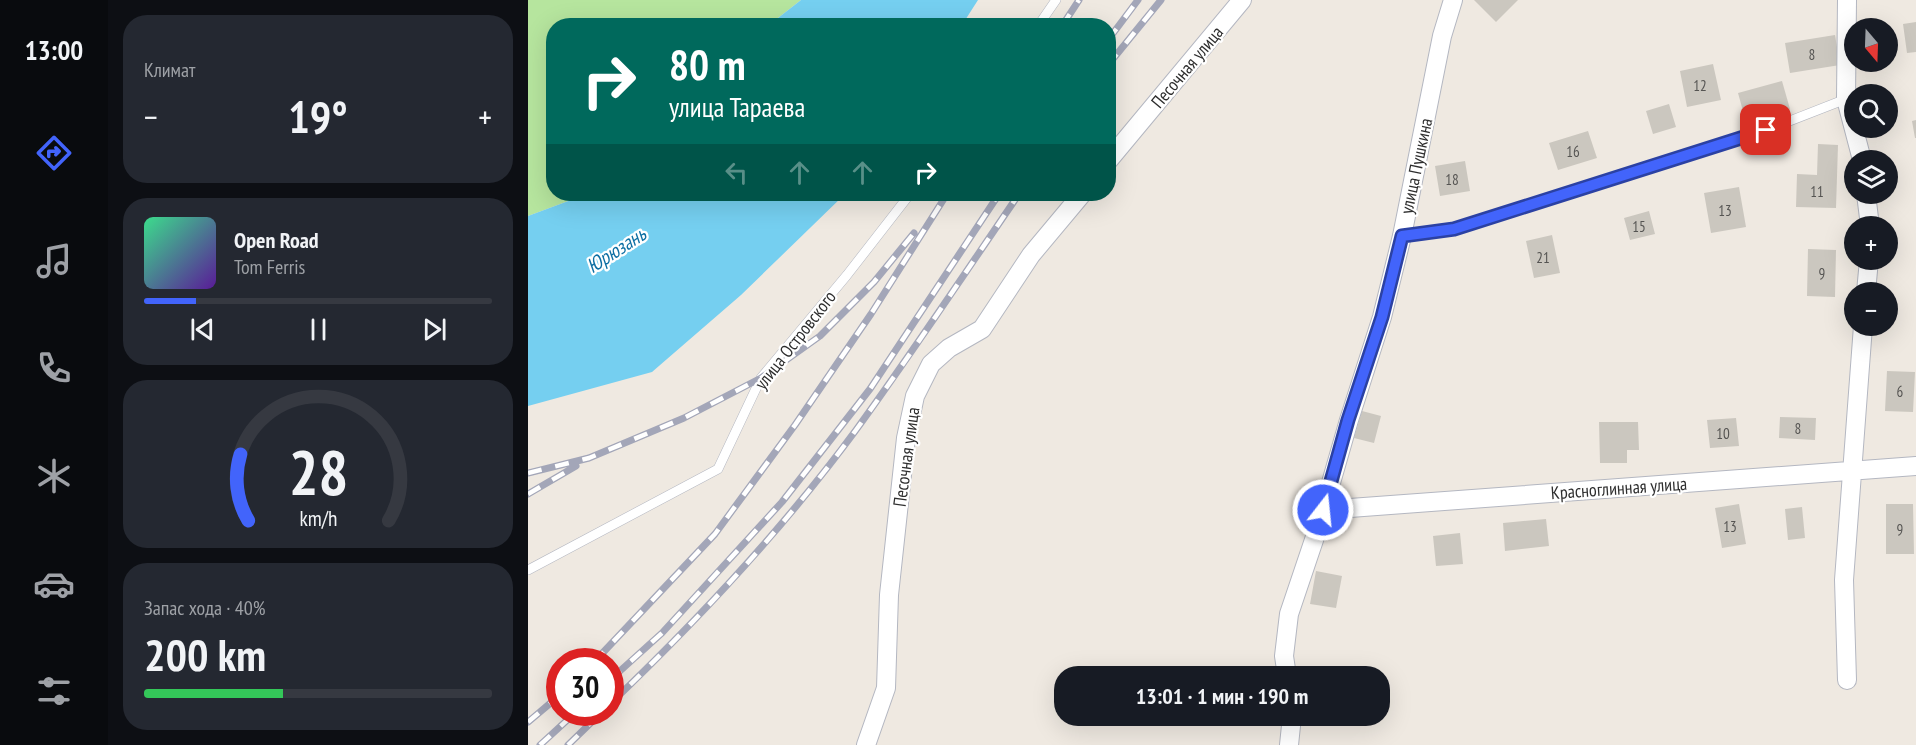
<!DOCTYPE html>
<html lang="ru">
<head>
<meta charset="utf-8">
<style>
	body { margin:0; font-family:"PT Sans Narrow",sans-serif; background:#242831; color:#f1f3f6; height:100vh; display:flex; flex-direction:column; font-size:22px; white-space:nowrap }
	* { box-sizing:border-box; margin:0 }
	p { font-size:20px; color:#9ea1a6 }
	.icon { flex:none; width:33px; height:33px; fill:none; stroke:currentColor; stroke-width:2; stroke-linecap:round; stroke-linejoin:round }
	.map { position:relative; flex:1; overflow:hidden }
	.sheet { display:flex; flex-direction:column; gap:15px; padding:15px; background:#0d0f14; width:420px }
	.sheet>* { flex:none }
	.top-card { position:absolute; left:18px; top:18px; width:570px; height:183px; border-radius:24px; box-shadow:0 6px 24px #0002; background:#00695c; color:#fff; overflow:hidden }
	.needle { width:39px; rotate:161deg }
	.tools { position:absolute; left:1316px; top:18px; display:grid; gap:12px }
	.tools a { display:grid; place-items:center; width:54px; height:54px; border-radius:50%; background:#171b24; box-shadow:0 6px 24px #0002; font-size:30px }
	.speed { position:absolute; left:18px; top:648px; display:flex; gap:12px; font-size:30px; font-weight:700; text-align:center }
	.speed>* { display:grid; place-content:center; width:78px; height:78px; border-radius:50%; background:#171b24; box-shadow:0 6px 24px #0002; line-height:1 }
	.speed .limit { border:9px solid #d22; background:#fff; color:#111 }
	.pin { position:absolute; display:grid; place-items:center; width:51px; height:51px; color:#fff; margin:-26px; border-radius:12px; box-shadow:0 3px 9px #0006 }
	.me { position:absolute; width:66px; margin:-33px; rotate:16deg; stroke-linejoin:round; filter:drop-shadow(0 0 4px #0008) }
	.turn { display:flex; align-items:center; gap:21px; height:126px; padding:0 24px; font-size:27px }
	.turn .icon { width:78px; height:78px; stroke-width:2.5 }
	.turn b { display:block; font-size:42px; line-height:51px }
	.lanes { display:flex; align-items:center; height:57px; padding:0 24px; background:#0003; justify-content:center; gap:30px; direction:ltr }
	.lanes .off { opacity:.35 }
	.big { font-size:45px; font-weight:600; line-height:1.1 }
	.sheet .card { flex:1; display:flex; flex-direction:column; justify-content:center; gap:9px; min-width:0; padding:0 21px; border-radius:24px; background:#242831 }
	.sheet .dial { align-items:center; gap:0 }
	.dial svg { height:156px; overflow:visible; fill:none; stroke:#363941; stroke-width:7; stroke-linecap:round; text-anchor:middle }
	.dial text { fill:#f1f3f6; stroke:none }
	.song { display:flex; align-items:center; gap:18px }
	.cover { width:72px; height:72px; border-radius:9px; background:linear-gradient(135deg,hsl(150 70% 55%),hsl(270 70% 35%)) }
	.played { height:6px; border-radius:3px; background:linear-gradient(90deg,#4264fb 15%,#363941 15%) }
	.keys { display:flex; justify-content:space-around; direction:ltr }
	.heat { display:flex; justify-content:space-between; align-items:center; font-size:33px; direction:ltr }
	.charge { height:9px; border-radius:4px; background:linear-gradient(90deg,#34c759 40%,#363941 0) }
	.trip { position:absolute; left:526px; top:666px; width:336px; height:60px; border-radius:24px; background:#171b24; box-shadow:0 6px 24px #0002; font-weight:600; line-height:60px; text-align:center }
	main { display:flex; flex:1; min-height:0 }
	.menu { display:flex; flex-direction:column; width:108px; justify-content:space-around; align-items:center; background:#090b0e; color:#9ea1a6 }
	.menu .icon { width:42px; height:42px }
	.menu .current { color:#4264fb }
	.menu b { font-size:27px; color:#f1f3f6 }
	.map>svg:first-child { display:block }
</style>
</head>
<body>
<main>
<nav class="menu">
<b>13:00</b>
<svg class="icon current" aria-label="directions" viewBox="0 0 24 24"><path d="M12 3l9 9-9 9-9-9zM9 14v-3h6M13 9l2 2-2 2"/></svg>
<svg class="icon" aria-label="music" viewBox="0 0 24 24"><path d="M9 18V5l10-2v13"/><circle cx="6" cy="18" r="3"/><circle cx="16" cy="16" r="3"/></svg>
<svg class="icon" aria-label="phone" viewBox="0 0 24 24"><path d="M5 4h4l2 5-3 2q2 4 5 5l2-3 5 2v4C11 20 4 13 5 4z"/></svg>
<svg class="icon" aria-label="climate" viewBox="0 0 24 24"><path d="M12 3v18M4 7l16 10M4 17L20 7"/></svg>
<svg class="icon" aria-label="car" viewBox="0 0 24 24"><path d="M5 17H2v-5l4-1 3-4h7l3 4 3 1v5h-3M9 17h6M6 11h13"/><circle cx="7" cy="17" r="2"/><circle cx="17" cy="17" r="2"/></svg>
<svg class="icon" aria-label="filters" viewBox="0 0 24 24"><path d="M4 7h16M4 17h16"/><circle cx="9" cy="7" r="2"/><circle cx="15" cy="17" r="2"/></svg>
</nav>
<section class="sheet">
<div class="card"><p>Климат</p>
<div class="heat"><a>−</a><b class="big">19°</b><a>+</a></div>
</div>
<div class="card">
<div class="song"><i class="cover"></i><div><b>Open Road</b><p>Tom Ferris</p></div></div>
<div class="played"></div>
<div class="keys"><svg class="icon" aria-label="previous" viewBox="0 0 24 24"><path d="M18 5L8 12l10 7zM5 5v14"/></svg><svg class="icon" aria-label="pause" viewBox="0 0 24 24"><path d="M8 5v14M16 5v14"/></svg><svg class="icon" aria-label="next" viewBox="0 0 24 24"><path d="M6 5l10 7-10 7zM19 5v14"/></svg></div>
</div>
<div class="card dial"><svg viewBox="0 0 100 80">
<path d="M14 69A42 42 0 1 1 86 69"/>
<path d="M14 69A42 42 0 0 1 10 35" stroke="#4264fb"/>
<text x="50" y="56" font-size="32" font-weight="700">28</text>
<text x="50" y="72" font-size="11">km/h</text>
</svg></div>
<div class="card"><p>Запас хода · 40%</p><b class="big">200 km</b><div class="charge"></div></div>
</section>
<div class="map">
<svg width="1388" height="745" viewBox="0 0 1388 745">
	<rect width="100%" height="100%" fill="#efe9e1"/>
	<path fill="#b6e59e" d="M0 0H273L241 25 26 26V194H53L43 200 0 216Z"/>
	<path fill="#75cff0" d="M273 0H450L434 25H241Z
		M53 194H317L213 295 124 372 0 406V216L43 200Z"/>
	<path fill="#cbc7bf" d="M946 0H990L968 22Z
		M1388 22V52L1379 53 1375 24Z
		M1307 35 1312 65 1262 73 1257 43Z
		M1185 64 1193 100 1159 107 1152 71Z
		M1254 81 1262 109 1218 122 1210 93Z
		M1141 104 1148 127 1125 134 1118 111Z
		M1388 120V138H1387L1384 121Z
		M1060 131 1069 158 1030 170 1021 143Z
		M1290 144 1310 145 1308 208 1268 207 1269 174 1289 175Z
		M937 161 942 191 912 196 907 166Z
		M1211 187 1218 227 1183 233 1176 193Z
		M1121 211 1127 234 1102 240 1096 218Z
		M1024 235 1032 273 1006 278 998 241Z
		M1280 249 1308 250 1307 297 1279 296Z
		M1359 371 1387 372 1385 412 1357 411Z
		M834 411 853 416 846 443 826 438Z
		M1252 417 1288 418 1287 440 1251 438Z
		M1208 418 1211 446 1182 448 1179 420Z
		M1071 422H1110L1111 450H1099V463H1072Z
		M1211 504 1218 544 1194 548 1187 508Z
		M1358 504H1385L1386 554H1358Z
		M1274 507 1277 538 1260 540 1257 509Z
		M1018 519 1021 546 977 551 975 523Z
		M932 533 935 564 908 566 905 536Z
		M788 571 814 576 808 608 782 604Z"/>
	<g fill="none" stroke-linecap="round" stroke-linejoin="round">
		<g stroke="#b4b7c1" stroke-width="10">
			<path id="lane" d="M510 26 528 0
				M874 236 926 229 1218 138 1318 99
				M0 570 190 469 233 378 319 275 382 194"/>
		</g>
		<g stroke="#b4b7c1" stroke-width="20">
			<path id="street" d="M1319 0 1318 99 1334 160
				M580 161 714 0
				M1338 194 1342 226
				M1338 292 1341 260
				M795 510 1388 466
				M759 676 756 656 761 614 790 528 821 420 854 317 874 236 914 36 925 0
				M1319 680 1316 580 1335 326
				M338 745 358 688 361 595 378 438 387 396 403 364 421 348 454 329 503 255 554 194
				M761 745 764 716"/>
		</g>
		<use href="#lane" stroke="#fff" stroke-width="9"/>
		<use href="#street" stroke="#fff" stroke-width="18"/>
		<g stroke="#a3a6b8" stroke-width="7">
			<path id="rail" d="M534 26 551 0
				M580 40 610 0
				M580 65 633 0
				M0 473 61 458 156 418 233 378 292 336 346 282 386 233
				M0 494 48 466
				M66 662 187 534 267 425 343 314 419 194
				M82 680 134 633 254 502 342 389 471 194
				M82 704C171 619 255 529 328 430 384 353 437 273 491 194
				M0 722 32 695
				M12 745 48 712
				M40 745 74 712"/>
		</g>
		<use href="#rail" stroke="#fff" stroke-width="4.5" stroke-dasharray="14" stroke-linecap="butt"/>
	</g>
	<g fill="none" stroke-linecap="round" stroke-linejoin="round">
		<g stroke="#2b41a3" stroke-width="15">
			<path id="route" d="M795 510 820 420 854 317 874 236 926 229 1238 130"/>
		</g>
		<use href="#route" stroke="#4264fb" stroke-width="10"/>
	</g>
	<g text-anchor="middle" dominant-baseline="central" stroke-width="4.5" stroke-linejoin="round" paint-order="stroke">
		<g font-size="15" fill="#555452">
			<text x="1284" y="54">8</text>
			<text x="1172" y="85">12</text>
			<text x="1045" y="151">16</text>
			<text x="924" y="179">18</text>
			<text x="1289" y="191">11</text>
			<text x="1197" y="210">13</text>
			<text x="1111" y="226">15</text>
			<text x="1015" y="257">21</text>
			<text x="1294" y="273">9</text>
			<text x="1372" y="391">6</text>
			<text x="1270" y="428">8</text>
			<text x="1195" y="433">10</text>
			<text x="1202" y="526">13</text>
			<text x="1372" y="529">9</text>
		</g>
		<g font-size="18" fill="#2e2e2e" stroke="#fff">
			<text transform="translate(659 67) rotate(-50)">Песочная улица</text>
			<text transform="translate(888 166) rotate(-78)">улица Пушкина</text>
			<text transform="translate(267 340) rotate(-52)">улица Островского</text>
			<text transform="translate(378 457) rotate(-82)">Песочная улица</text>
			<text transform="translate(1091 488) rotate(-4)">Красноглинная улица</text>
		</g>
		<g font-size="20" font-style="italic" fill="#0d6fa3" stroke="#fff">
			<text transform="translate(88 250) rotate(-33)">Юрюзань</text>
		</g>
	</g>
</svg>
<div class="tools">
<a><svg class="needle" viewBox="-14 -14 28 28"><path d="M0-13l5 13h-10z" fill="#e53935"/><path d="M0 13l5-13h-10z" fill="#9ea1a6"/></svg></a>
<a><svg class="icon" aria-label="search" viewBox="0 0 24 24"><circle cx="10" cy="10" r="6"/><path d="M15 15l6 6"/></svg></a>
<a><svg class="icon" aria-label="layers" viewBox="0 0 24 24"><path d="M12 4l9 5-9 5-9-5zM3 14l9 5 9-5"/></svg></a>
<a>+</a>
<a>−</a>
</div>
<div class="speed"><div class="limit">30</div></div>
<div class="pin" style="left:1238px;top:130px;background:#d93025"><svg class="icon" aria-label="arrive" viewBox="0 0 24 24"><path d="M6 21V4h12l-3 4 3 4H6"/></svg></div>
<svg class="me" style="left:795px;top:510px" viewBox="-20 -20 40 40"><circle r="17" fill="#4264fb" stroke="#fff" stroke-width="3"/><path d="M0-11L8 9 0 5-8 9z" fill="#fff"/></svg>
<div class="trip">13:01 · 1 мин · 190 m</div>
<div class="top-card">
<div class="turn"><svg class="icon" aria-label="right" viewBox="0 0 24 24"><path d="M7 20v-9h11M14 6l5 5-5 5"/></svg><div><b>80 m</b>улица Тараева</div></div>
<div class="lanes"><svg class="icon off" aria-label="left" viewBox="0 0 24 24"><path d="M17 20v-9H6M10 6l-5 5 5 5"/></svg><svg class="icon off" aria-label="ahead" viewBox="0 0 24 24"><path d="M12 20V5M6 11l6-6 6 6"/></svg><svg class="icon off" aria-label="ahead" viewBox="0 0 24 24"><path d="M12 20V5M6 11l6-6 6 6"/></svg><svg class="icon" aria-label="right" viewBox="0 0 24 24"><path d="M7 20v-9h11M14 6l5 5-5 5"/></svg></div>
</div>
</div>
</main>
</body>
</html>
